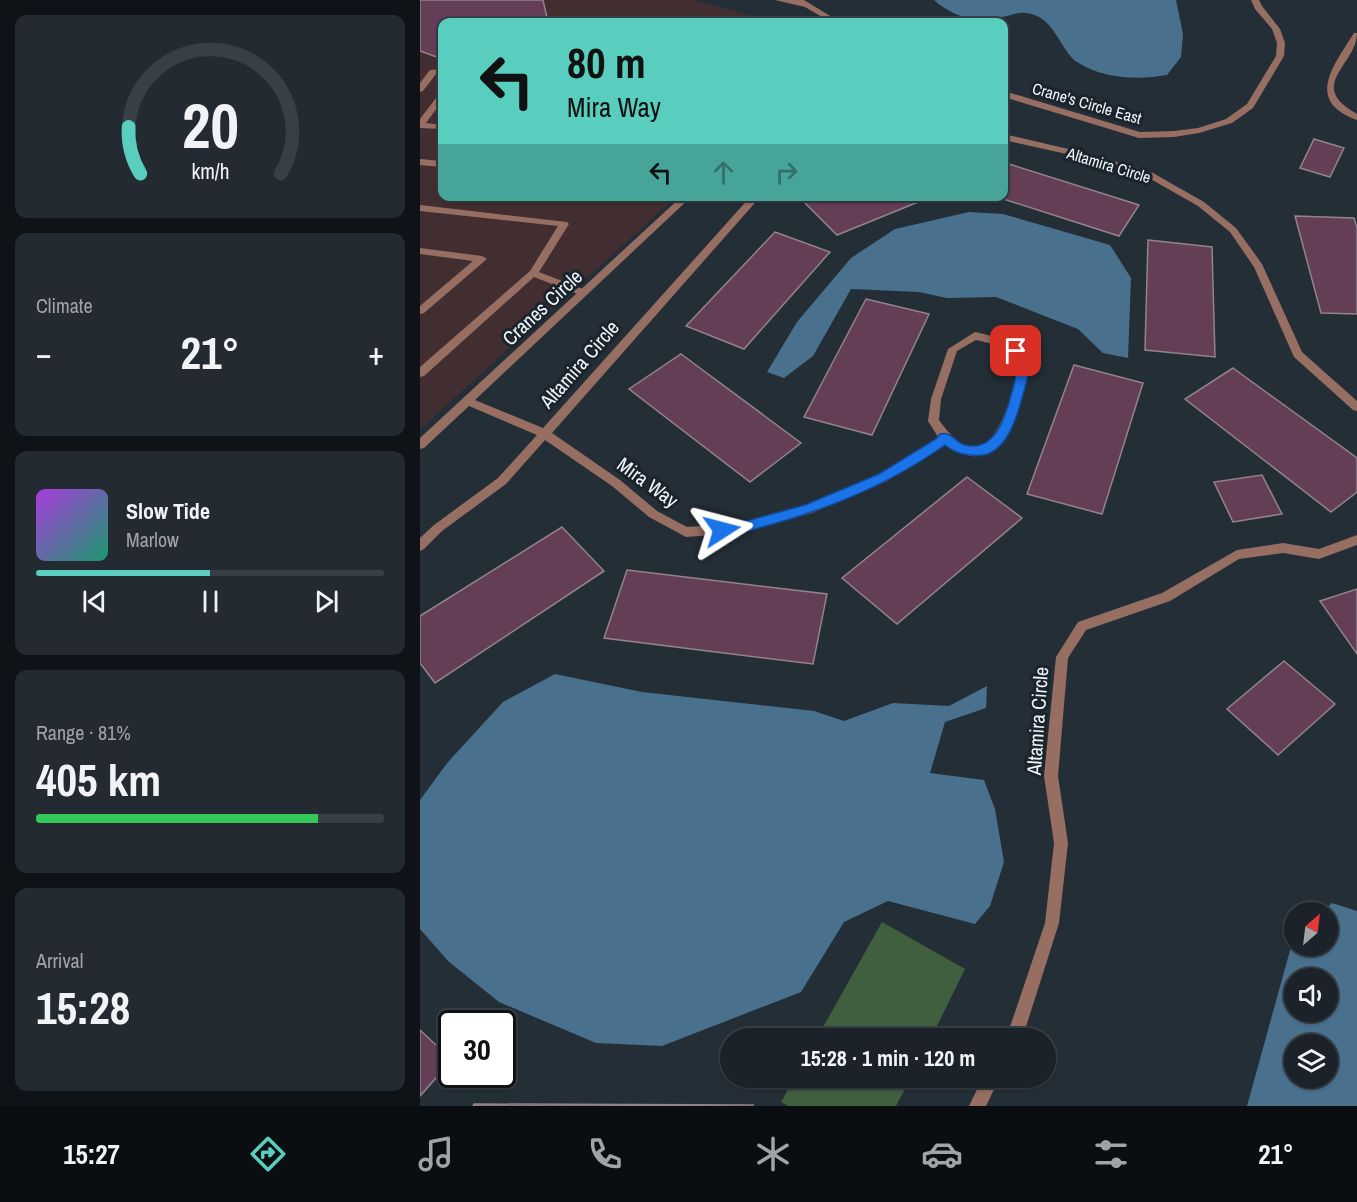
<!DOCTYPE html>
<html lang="en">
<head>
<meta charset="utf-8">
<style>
	body { margin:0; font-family:"Archivo Narrow",sans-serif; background:#242a31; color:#f1f3f6; height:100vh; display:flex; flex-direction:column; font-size:22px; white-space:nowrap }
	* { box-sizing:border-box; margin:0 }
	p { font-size:20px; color:#a0a4a8 }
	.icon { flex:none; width:33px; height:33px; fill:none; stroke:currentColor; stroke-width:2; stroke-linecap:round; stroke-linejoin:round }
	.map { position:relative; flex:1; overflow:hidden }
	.drawer { display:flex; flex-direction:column; gap:15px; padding:15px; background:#0f1317; width:420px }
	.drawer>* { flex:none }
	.top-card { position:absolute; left:18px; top:18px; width:570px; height:183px; border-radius:12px; box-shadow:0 2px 4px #0004,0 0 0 2px #393f46; background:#59cebf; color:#111; overflow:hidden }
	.needle { width:39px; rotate:28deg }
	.buttons { position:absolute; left:864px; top:902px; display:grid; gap:12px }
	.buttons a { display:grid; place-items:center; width:54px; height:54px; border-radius:50%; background:#1b2229; box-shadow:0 2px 4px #0004,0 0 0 2px #393f46; font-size:30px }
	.speed { position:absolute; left:18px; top:1010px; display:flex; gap:12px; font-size:30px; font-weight:700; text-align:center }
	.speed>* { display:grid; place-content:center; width:78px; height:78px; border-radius:50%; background:#1b2229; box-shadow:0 2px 4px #0004,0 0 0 2px #393f46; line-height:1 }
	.speed .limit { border:3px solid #111; border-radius:9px; background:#fff; color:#111 }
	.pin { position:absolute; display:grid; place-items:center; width:51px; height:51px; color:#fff; margin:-26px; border-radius:12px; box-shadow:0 3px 9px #0006 }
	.me { position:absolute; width:66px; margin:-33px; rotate:81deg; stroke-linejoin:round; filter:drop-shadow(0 0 4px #0008) }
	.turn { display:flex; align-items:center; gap:21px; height:126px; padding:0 30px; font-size:27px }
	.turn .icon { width:78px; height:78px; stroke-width:2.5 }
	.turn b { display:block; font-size:42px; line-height:51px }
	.lanes { display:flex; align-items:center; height:57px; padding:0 30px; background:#0003; justify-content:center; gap:30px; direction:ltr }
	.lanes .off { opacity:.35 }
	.big { font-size:45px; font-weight:700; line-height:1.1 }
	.drawer .tile { flex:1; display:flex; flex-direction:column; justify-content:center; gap:9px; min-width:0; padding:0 21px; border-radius:12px; background:#242a31 }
	.drawer .dial { align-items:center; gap:0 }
	.dial svg { height:156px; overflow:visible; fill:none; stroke:#393f46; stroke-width:7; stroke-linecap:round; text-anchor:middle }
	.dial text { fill:#f1f3f6; stroke:none }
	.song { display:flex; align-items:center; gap:18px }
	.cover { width:72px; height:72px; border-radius:9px; background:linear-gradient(135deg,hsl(280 70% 55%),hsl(160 70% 35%)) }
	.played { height:6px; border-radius:3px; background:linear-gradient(90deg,#59cebf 50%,#393f46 50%) }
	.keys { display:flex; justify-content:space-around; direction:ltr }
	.heat { display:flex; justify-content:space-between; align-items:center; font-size:33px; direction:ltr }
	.charge { height:9px; border-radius:4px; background:linear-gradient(90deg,#34c759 81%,#393f46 0) }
	.trip { position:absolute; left:300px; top:1028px; width:336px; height:60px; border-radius:30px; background:#1b2229; box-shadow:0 2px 4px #0004,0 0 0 2px #393f46; font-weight:700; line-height:60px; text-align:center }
	.tabs { display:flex; height:96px; justify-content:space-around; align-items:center; background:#0b0e10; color:#a0a4a8 }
	.tabs .icon { width:42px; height:42px }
	.tabs .current { color:#59cebf }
	.tabs b { font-size:27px; color:#f1f3f6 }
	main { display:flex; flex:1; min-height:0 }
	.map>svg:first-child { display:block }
</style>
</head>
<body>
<main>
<section class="drawer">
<div class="tile dial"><svg viewBox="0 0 100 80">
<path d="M14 69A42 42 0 1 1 86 69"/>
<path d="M14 69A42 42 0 0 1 8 45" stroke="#59cebf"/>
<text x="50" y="56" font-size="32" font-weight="700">20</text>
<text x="50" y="72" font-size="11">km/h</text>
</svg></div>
<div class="tile"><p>Climate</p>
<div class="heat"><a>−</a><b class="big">21°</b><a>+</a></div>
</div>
<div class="tile">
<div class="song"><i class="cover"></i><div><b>Slow Tide</b><p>Marlow</p></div></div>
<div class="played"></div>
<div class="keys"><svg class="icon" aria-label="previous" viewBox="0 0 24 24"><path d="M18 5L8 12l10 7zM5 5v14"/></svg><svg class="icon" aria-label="pause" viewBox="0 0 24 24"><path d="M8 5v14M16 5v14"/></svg><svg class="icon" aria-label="next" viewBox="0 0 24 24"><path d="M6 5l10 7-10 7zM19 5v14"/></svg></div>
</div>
<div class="tile"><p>Range · 81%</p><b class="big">405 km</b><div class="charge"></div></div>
<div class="tile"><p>Arrival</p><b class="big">15:28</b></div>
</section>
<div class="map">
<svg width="937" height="1106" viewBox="0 0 937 1106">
	<rect width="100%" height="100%" fill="#242e37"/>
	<path fill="#422e31" d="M0 0H274L355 22H22V196L256 197 0 429Z"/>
	<path fill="#405f3f" d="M462 922 545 969 511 1038H397Z
		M375 1077H491L476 1106H368L361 1102Z"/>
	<path fill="#49708d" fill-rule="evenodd" d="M514 0H756L763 34 761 57 747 75C717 80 683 79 657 62 640 51 635 15 605 13 598 12 589 16 582 17 555 22 534 18 514 0Z
		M549 212 583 214 690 245 711 278 708 358 683 353 658 329 576 297 527 298 499 292 431 289 393 356 364 378 347 372 377 322 431 258 475 229Z
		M135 674 222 692 394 711 424 721 473 703 529 706 567 686 566 708 525 722 510 773 564 780 575 809 584 862 570 906 555 924 468 901 424 922 381 992 242 1046 176 1043 79 1002 28 961 0 929V800L28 762 83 702Z
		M912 903 937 911V1106H827L874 936V945H908V912H902ZM874 978H908V1011H874ZM874 1044H908V1077H874Z"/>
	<path fill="#643e56" stroke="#92838c" stroke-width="1.5" d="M0 0H123L128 22H22V59L0 51Z
		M894 139 924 148 910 177 880 168Z
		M589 164 719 205 699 236 574 196H584V172Z
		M401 196H513L417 235 385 203Z
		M875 216 934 218 937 228V314L901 313Z
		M355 232 410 252 324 349 266 326Z
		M728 240 792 247 795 357 725 350Z
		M446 299 509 314 452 435 384 417Z
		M261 354 381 443 330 482 209 389Z
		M654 365 723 383 682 514 607 494Z
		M813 368 937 458V492L911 512 765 399Z
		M842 475 862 514 813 522 794 482Z
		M547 477 602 518 477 624 422 578Z
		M142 527 184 571 15 683 0 663V616Z
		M207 570 407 594 393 664 184 638Z
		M937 589V654L900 601Z
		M864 661 915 704 858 755 807 709Z
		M0 1030 32 1060 0 1096Z
		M54 1104 334 1105 53 1106Z"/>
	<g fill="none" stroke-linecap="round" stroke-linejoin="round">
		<path fill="#976e62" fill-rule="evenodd" d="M355 0H384L420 22H411L385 7Z
			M831 0H839L842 6 860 29 865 43 864 56 833 108 812 123 779 133 754 137 719 138 584 97V91L720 132 754 131 778 128 806 119 827 104 856 56 857 43 852 29 835 9Z
			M171 20H232L236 22H170Z
			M22 69V73L16 74 3 91 0 92V83L10 70Z
			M22 93V101L6 123 22 125V129L0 128V119L19 94Z
			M0 159 22 161V167L0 165Z
			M0 205 147 222 149 224 119 272 168 291 169 293 164 296 160 295 114 277 4 376 0 377V367L110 271 138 226 0 211Z
			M0 248 62 256 67 259 4 313 0 314V306L53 261 0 254Z"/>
		<path fill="#976e62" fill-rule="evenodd" d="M934 33H937C937 65 885 85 937 114V120C884 101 914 65 934 33Z
			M584 134 674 155 733 173 784 202 816 228 842 264 882 352 937 401V411L933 410 874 357 834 267 810 232 778 206 727 177 669 159 584 140Z
			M262 196H272L55 400 123 428 331 196H341L132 433 200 480 237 511 267 527 319 523 386 506 459 475 516 440 518 437 508 421 511 399 528 349 555 332C579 337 596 343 610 364 600 402 584 488 525 444L467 481 392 513 319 533 266 537 229 517 192 486 125 440 86 484 22 531 4 549 0 551V538L14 525 78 478 117 435 49 406 4 448 0 449V438ZM556 340C575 344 588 349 600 364 588 405 570 492 519 420L521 399 537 351Z
			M937 535V545L899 559 863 553 819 559 750 601 666 630 648 658 638 776 648 843 639 923 604 1033 601 1038H584L591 1024 625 923 634 843 624 776 636 657 658 622 742 593 817 550 863 543 899 549Z
			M563 1077H580L566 1106H549Z"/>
	</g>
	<path fill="#1a73e8" stroke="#114b97" stroke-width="1.5" d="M596 347 601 348 611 364C602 393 594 463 551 455 540 454 534 452 525 445 470 484 407 510 342 527 328 531 311 538 297 533L295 530 297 526 319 523 385 505 459 474 516 439 520 434C531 431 535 442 545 445 584 455 591 392 599 364L590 351Z"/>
	<g text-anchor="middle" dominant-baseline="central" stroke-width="6" stroke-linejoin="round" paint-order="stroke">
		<g font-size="16" fill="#eef5fb" stroke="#1b242d">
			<text transform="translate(667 103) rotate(16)">Crane's Circle East</text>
			<text transform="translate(689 165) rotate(17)">Altamira Circle</text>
		</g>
		<g font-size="20" fill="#eef5fb" stroke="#1b242d">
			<text transform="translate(122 307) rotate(-43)">Cranes Circle</text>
			<text transform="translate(159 364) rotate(-49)">Altamira Circle</text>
			<text transform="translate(228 482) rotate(36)">Mira Way</text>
			<text transform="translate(617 721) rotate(-86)">Altamira Circle</text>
		</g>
	</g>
</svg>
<div class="buttons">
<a><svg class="needle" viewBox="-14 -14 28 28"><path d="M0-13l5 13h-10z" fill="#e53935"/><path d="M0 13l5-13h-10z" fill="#a0a4a8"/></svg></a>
<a><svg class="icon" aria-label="sound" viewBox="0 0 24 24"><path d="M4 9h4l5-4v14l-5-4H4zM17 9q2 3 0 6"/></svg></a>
<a><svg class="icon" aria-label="layers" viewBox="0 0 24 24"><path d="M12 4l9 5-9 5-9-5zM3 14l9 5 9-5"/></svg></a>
</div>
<div class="speed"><div class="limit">30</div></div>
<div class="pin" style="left:596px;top:351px;background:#d93025"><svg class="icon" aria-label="arrive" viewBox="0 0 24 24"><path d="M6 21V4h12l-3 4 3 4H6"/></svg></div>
<svg class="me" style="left:302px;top:530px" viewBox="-20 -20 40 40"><path d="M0-17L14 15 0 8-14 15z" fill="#1a73e8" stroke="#fff" stroke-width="4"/></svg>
<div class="trip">15:28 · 1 min · 120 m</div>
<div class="top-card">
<div class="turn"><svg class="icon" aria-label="left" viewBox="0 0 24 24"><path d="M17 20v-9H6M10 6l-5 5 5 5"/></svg><div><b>80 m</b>Mira Way</div></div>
<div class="lanes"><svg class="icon" aria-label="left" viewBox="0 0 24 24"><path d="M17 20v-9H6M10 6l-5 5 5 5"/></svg><svg class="icon off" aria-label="ahead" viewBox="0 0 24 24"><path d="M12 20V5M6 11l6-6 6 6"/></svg><svg class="icon off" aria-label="right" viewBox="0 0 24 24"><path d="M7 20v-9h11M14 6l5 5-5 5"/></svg></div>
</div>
</div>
</main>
<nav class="tabs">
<b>15:27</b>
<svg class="icon current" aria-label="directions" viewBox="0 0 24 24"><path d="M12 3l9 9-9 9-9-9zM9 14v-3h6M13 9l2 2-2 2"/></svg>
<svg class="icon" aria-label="music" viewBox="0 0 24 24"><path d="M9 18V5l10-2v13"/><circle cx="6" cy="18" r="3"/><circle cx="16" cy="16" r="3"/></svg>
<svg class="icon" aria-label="phone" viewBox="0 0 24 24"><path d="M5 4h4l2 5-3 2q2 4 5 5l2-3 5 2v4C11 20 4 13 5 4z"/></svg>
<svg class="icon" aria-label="climate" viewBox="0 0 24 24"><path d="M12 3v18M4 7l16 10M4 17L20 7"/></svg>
<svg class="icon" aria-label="car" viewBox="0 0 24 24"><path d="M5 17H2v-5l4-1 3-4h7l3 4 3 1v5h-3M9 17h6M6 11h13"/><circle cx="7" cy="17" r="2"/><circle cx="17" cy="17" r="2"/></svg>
<svg class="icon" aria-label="filters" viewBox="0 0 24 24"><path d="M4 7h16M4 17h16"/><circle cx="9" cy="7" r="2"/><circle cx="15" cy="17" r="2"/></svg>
<b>21°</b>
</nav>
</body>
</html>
